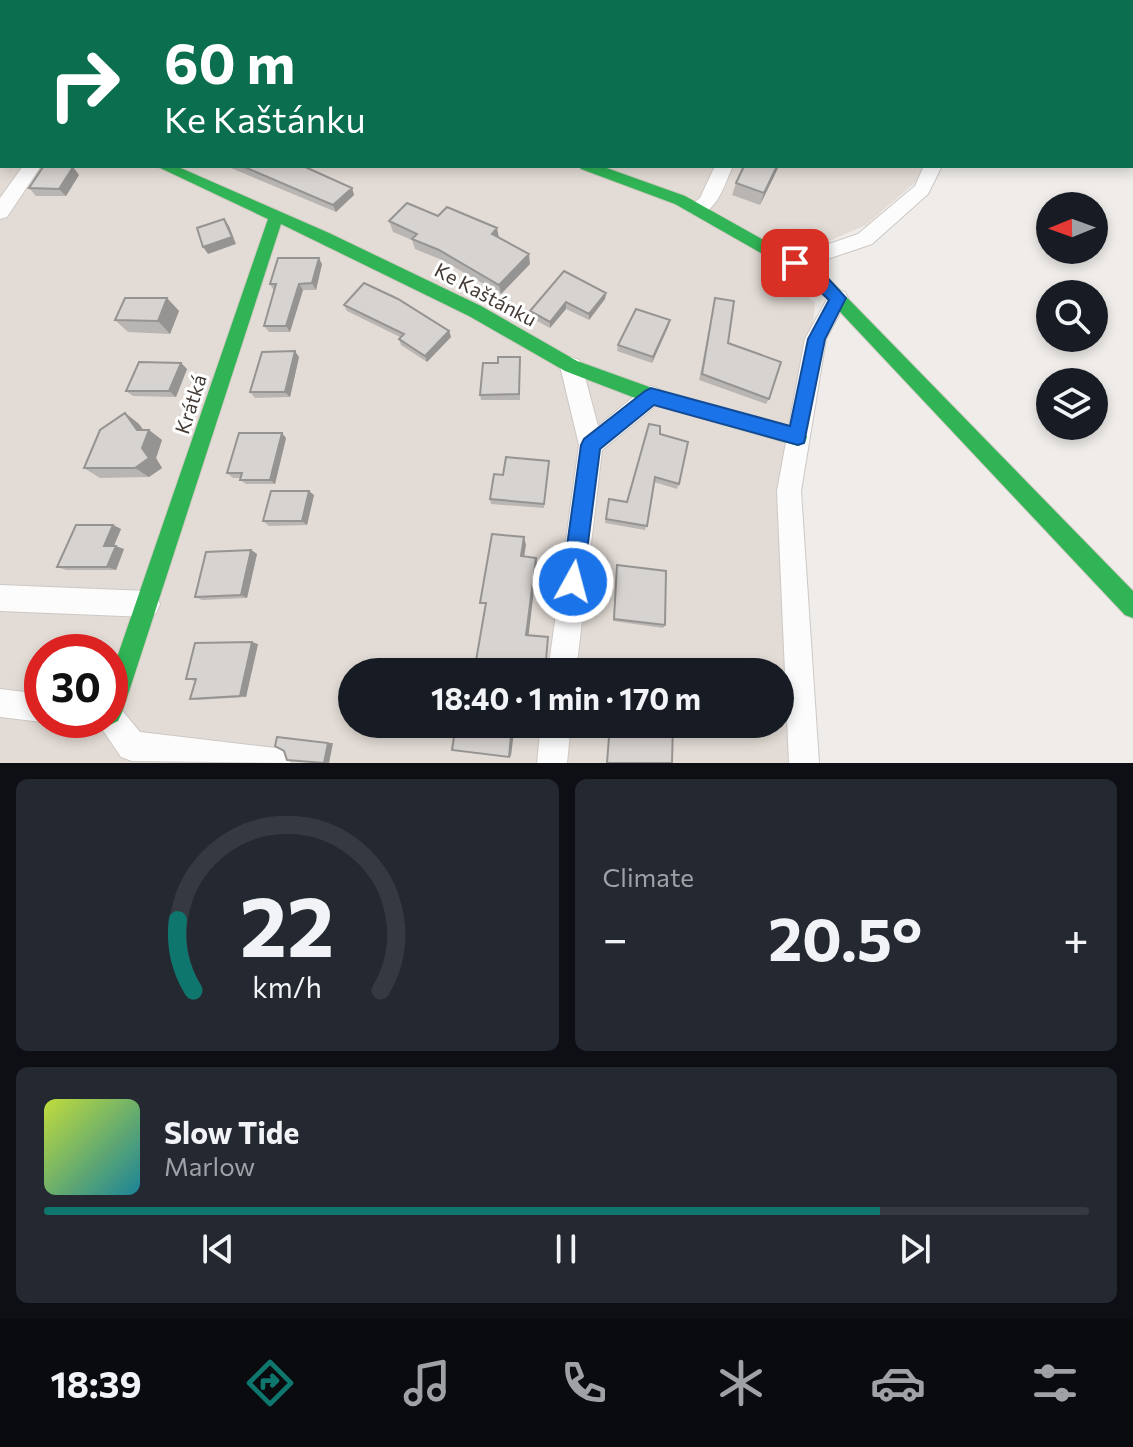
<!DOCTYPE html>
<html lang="en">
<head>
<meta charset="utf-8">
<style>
	body { margin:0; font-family:Commissioner,sans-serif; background:#242831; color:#f1f3f6; height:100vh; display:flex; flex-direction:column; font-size:30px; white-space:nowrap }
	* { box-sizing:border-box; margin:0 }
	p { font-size:26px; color:#9ea1a6 }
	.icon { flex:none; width:44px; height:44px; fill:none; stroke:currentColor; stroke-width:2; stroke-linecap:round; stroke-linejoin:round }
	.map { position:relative; height:763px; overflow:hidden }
	.drawer { display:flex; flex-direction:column; gap:16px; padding:16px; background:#0d0f14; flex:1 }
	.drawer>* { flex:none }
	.guide { position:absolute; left:0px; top:0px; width:1134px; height:168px; box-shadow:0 4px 12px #0003; background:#0b6e4f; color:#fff; overflow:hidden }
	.needle { width:52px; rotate:269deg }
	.fabs { position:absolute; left:1036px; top:192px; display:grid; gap:16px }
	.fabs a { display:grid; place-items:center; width:72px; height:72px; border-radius:50%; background:#171b24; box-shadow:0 4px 12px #0003; font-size:40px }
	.speed { position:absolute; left:24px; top:634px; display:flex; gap:16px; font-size:40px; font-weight:700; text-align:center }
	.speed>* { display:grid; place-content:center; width:104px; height:104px; border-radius:50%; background:#171b24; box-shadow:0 4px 12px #0003; line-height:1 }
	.speed .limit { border:12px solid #d22; background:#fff; color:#111 }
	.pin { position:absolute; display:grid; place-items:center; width:68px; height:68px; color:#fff; margin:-34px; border-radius:16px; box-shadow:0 4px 12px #0006 }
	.me { position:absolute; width:88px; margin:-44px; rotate:7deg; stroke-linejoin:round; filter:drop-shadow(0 0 6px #0008) }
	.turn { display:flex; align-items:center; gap:28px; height:168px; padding:0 32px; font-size:36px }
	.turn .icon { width:104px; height:104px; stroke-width:2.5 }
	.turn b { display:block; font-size:56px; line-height:68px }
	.big { font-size:60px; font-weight:700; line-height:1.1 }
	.drawer .tile { flex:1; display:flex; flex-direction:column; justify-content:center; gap:12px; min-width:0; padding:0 28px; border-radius:12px; background:#242831 }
	.drawer .dial { align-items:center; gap:0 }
	.dial svg { height:208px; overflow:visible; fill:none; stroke:#363941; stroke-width:7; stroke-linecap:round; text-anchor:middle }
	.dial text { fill:#f1f3f6; stroke:none }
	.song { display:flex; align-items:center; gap:24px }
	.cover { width:96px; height:96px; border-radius:12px; background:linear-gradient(135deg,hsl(70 70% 55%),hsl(190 70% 35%)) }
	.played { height:8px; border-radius:4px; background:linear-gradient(90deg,#0f766e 80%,#363941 80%) }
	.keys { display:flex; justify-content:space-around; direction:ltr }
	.heat { display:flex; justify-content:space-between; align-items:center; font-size:44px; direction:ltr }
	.drawer .tiles { flex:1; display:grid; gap:16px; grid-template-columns:1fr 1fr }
	.tile:last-child { grid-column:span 2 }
	.trip { position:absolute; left:338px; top:658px; width:456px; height:80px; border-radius:40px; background:#171b24; box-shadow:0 4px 12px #0003; font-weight:700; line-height:80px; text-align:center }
	.tab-bar { display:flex; height:128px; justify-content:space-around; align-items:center; background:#090b0e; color:#9ea1a6 }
	.tab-bar .icon { width:56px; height:56px }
	.tab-bar .selected { color:#0f766e }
	.tab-bar b { font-size:36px; color:#f1f3f6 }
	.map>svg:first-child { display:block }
</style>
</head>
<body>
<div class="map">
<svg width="1133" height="763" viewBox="0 0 1133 763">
	<rect width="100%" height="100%" fill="#efece9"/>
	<path fill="#e3dcd6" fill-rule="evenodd" d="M0 0H985L2 2V166H923L917 181 866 225 776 264 815 303 811 343 792 441 795 763H0ZM42 652H110V720H42ZM352 672H780V724H352Z"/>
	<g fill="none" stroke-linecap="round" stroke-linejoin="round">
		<g stroke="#ccc8c5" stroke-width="2">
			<path id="street" d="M982 0H996V2H982Z
				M0 84 2 85V95L0 94Z
				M23 166H41L7 217 0 219V198Z
				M715 166H733C724 184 716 220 690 213L687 208 700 198Z
				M924 166H942L928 194 872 244 795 270 788 268 785 263 788 258 858 234 915 186Z
				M838 290 845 292 848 298 826 339 801 491 819 763H789L777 491 805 339 831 292Z
				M571 357 579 360 582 366 598 426 643 389 651 386 659 389 662 396 659 403 602 450 576 672H548L579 445 560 366 563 360Z
				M0 585 147 591 156 595 160 604 156 613 147 617 0 611Z
				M0 689 42 694V720H48L42 722 0 717Z
				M110 703 120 708 140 732 276 748 287 752 291 763 132 761 121 757 96 720H110Z
				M541 724H571L567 763H537Z"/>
		</g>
		<g stroke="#d0c9c1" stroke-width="2">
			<path id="fast" d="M120 0H133L135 2H122Z
				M156 166H176L329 233 481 306 577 361 652 388 798 428 805 431 807 437 805 443 798 446 651 404 565 371 469 316 281 224 122 713 118 721 110 725 102 721 110 720V678L268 219Z
				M579 166H601L685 196 824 274 1133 591V618L1125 615 812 282 675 204 581 169Z"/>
		</g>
		<use href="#street" fill="#fdfcfc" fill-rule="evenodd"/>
		<use href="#fast" fill="#30b455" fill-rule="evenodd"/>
	</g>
	<path fill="#b9b5b3" d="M168 0H233V1L173 2Z
		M226 166H303L352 188 354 195 336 212Z
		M744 166H779L760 205 732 195 736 183Z
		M73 167 79 175 66 196H36L29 188Z
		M438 216 499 237 530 264 501 294 442 260 415 249 412 240 393 232 389 221Z
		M322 264 316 290H303L290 332H269L264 326 274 291 270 284Z
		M606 293 605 299 589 320 566 309 550 328 530 317V311Z
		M167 298 179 311 170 334 128 332 115 320Z
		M715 298 728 343 769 399 766 404 699 380Z
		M344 305 449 331 451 337 427 362 401 345 399 339 400 337 347 311Z
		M668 327 652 363 617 351 618 345Z
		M299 357 290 397 255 398 250 392Z
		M520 357V400H481L480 395 498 363Z
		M181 363 187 369 176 397 133 396 126 391Z
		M125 413 139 424 143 430H149L162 440 156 458 162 468 149 477 100 478 84 468Z
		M660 434 679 484 677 489 654 482 645 530 605 523 609 499 627 502Z
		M286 438 275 484H246L240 480 241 478H233L227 473Z
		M549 461 544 508 491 504 490 499 503 475Z
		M314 495 307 525 269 526 263 521Z
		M113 525 121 529 114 546 124 549 116 570H66L57 567Z
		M251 550 257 554 247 598 202 600 195 597Z
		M617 565 665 625 663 628 613 621Z
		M258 644 246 697 198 700 190 699 195 681 186 679Z"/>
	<path fill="#969492" d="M203 0H233V1L200 2Z
		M777 166H779L760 205 764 193Z
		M73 167 79 175 66 196 59 189Z
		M352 188 354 195 336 212 333 205Z
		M224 219 229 226 236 244 208 254 203 247Z
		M497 228 499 238 492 234Z
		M529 254 530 264 501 294 499 285Z
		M319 258 322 264 316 290 312 283Z
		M299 284 303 290 290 332 286 326Z
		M606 293 605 299 589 320V314Z
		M167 298 179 311 170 334 158 321Z
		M566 302V309L550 328V322Z
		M670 320 668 327 652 363 653 357Z
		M449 331 451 337 427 362 425 356Z
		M295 351 299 357 290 397 285 392Z
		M181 363 187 369 176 397 169 391Z
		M125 413 139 424 147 435 149 430 162 440 156 458 162 468 149 477 135 468 142 448 137 430Z
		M282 433 286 438 275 484 270 480Z
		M309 491 314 495 307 525 302 521Z
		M113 525 121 529 112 550 104 546Z
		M524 537 526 545 523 564 521 556Z
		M116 546 124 549 116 570 107 567Z
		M251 550 257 554 247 598 241 595Z
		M536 558 537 566 528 640 526 635Z
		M252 642 258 644 246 697 240 696Z
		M512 724H515L511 756 509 757Z
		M328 743H333L329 763H324Z"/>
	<path fill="#d7d3d0" stroke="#969492" stroke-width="2" d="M0 16 2 17V29L0 30Z
		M0 35 2 36V64L0 63Z
		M242 166H303L352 188 333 205Z
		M744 166H777L764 193 736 183Z
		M43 167H73L59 189 29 188Z
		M407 203 438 216 447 207 497 228 492 234 529 254 499 285 439 250 412 239 417 234 389 221Z
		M224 219 232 237 203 247 197 228Z
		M278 258H319L312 283 299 284 286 326H264L276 284H270Z
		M564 271 606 293 589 314 566 302 550 322 530 311Z
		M364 283 398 299 449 331 425 356 399 339 404 334 344 305Z
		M125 298H167L158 321 115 320Z
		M715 298 734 301 728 343 781 362 769 399 702 374Z
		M636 309 670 320 653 357 618 345Z
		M295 351 285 392H250L262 352Z
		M498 357H520L519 394 480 395 483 363H498Z
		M139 362 181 363 169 391H126Z
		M125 413 137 430H149L142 448 149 458 135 468H84L100 430Z
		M649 424 660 426V434L688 442 679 484 655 477 647 526 606 519 609 499 627 502Z
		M239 433H282L270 480H240L242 473H227Z
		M506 457 549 461 544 504 490 499 494 474 503 475Z
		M271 491H309L302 521H263Z
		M76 525H113L104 546H116L107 567H57Z
		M492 534 524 537 521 556 536 558 526 635 548 637 545 672H474L486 603H480Z
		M251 550 241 595 195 597 206 552Z
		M617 565 666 571 665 625 614 619Z
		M252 642 240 696 190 699 196 679H186L195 643Z
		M664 668 716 672H663Z
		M456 724H512L509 757 452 750Z
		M610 724H673L672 763H607Z
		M277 737 328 743 324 763 287 760 284 751 275 746Z"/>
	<path fill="#1a73e8" stroke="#114b97" stroke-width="2" d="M795 257 824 274 846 298 825 339 804 443 798 445 654 405 600 449 583 582 580 589 573 592 565 589 562 582 581 445 584 439 645 391 651 388 790 426 808 339 829 300C816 286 797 277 787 263Z"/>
	<g text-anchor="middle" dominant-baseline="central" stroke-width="6" stroke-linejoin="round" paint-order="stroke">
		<g font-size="20" fill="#453b35" stroke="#fff">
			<text transform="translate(486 294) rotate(28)">Ke Kaštánku</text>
			<text transform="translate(190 404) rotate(-72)">Krátká</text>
		</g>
	</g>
</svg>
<div class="fabs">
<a><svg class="needle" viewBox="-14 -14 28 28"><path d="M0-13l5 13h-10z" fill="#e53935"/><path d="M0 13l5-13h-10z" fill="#9ea1a6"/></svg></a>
<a><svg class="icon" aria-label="search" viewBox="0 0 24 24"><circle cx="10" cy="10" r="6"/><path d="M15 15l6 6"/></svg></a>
<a><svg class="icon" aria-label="layers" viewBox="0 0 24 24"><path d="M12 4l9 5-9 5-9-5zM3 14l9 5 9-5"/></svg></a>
</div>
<div class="speed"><div class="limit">30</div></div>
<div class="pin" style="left:795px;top:263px;background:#d93025"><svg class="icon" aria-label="arrive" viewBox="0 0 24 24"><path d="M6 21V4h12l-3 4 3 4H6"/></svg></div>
<svg class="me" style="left:573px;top:582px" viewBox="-20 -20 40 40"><circle r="17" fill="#1a73e8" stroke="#fff" stroke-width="3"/><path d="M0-11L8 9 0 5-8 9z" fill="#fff"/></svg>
<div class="trip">18:40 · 1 min · 170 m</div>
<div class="guide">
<div class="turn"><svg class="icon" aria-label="right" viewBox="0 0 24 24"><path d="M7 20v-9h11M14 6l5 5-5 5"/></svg><div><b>60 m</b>Ke Kaštánku</div></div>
</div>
</div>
<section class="drawer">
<div class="tiles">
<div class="tile dial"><svg viewBox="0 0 100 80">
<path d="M14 69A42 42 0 1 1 86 69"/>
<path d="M14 69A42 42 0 0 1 8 42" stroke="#0f766e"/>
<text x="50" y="56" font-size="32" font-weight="700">22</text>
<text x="50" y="72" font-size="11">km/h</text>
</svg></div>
<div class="tile"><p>Climate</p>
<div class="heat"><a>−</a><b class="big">20.5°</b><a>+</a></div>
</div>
<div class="tile">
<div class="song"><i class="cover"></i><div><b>Slow Tide</b><p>Marlow</p></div></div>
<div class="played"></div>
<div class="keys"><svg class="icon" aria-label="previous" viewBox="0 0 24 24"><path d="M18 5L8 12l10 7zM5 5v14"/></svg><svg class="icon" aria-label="pause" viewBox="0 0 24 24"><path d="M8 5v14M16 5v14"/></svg><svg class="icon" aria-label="next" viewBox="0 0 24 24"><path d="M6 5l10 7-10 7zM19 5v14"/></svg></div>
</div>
</div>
</section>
<nav class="tab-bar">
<b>18:39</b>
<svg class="icon selected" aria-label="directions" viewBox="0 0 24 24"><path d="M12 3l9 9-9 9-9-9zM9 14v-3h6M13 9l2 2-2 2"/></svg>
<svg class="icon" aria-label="music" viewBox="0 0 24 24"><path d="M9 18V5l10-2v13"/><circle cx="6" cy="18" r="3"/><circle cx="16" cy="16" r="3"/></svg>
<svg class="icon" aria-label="phone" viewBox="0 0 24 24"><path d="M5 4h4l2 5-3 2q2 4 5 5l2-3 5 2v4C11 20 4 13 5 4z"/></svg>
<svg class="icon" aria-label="climate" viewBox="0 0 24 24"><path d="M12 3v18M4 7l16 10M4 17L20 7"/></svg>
<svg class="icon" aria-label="car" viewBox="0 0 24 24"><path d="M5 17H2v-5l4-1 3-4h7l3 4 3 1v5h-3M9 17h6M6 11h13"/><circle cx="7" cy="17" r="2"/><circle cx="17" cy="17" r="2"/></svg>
<svg class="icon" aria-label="filters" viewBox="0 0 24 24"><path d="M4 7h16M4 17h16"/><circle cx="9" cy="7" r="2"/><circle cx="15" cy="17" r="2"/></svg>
</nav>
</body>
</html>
